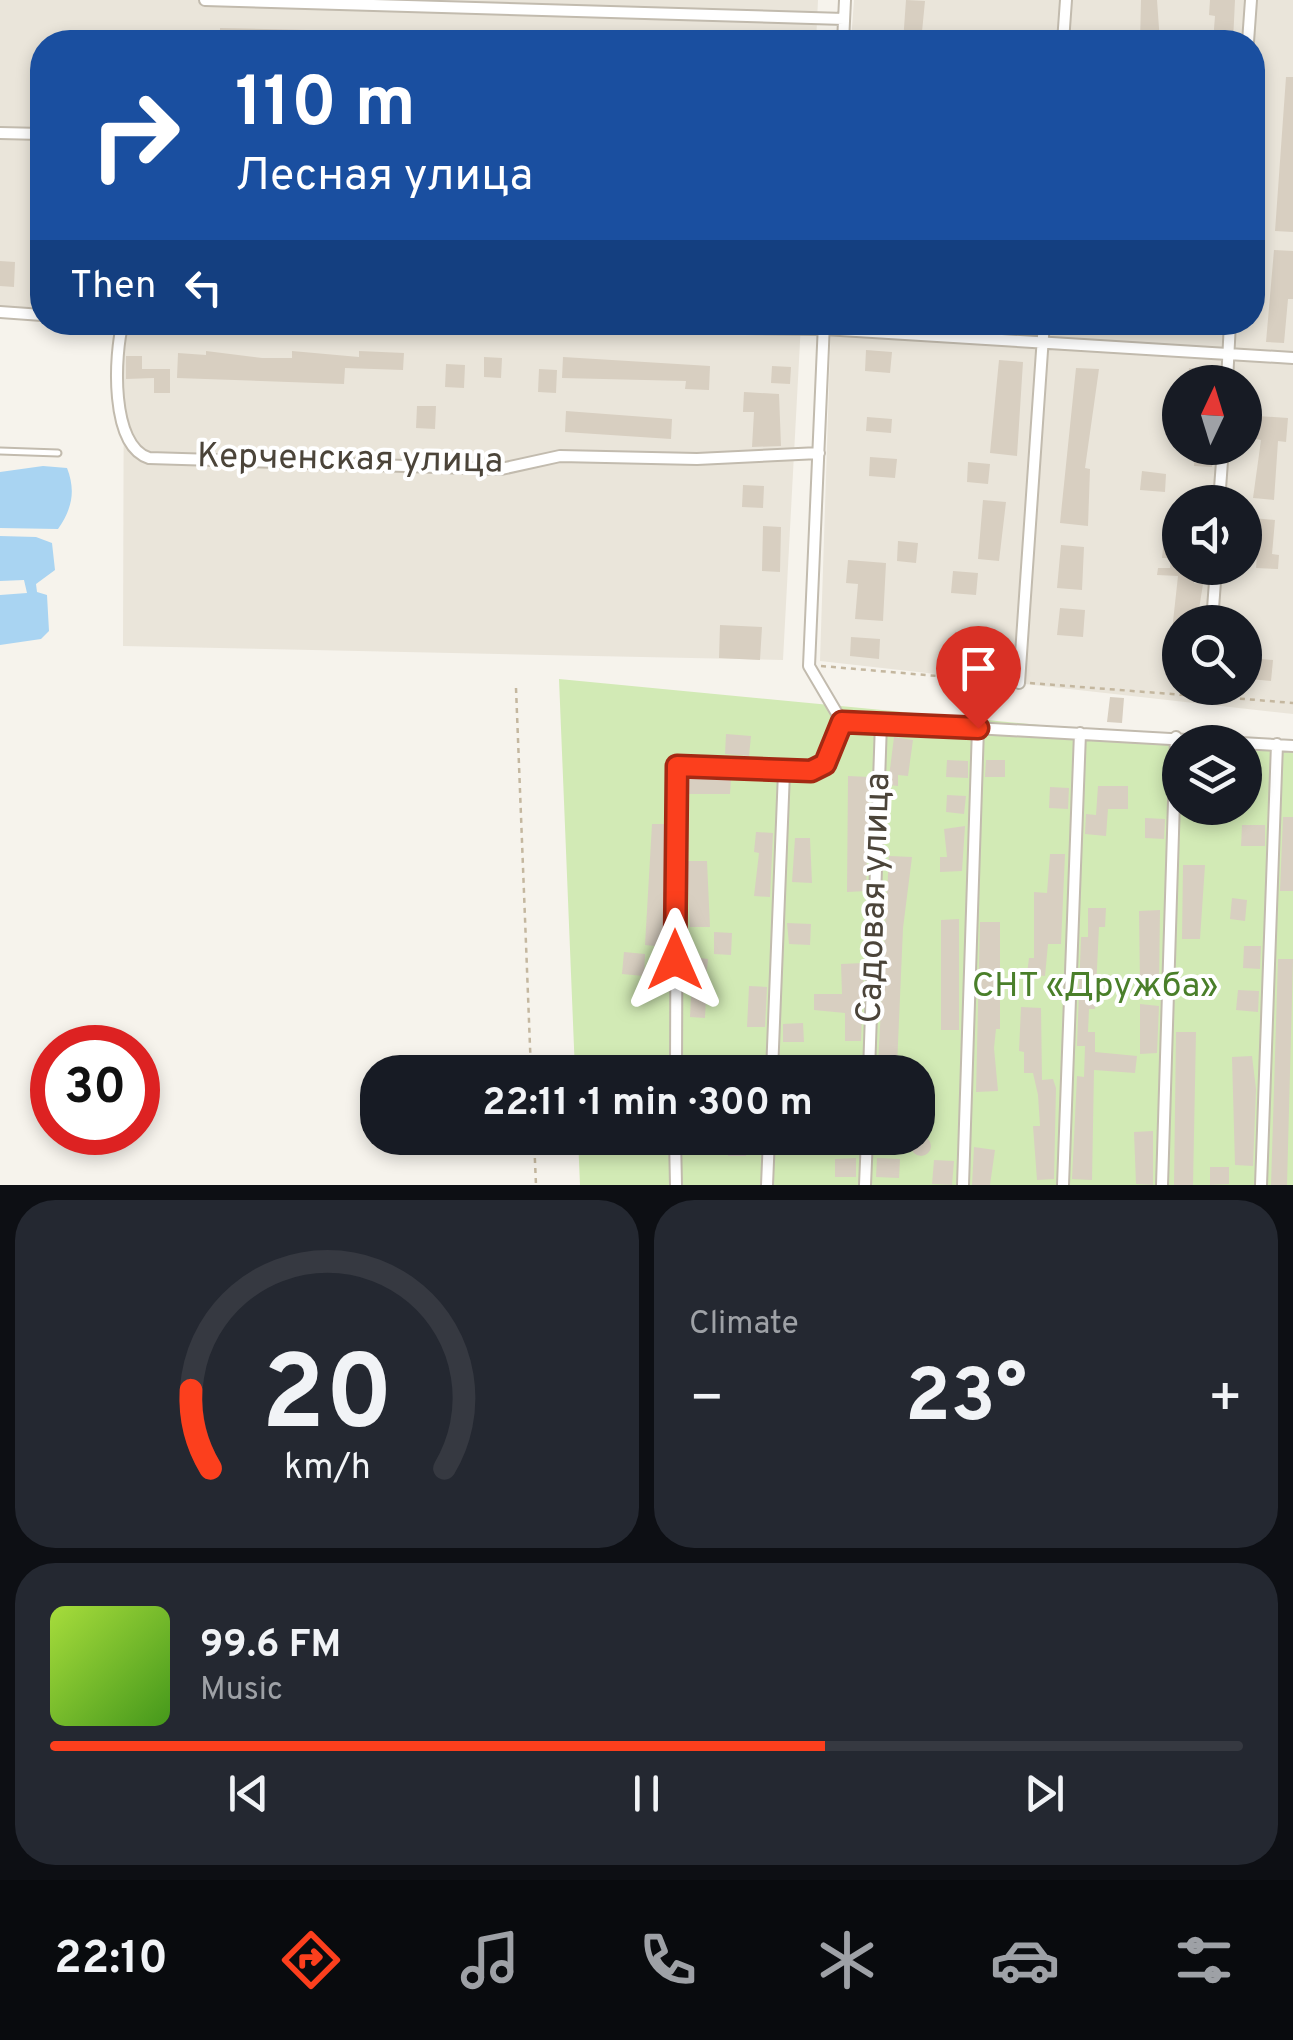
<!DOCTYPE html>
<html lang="en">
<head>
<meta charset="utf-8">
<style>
	body { margin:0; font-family:Overpass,sans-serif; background:#242831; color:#f1f3f6; height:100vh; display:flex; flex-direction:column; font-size:38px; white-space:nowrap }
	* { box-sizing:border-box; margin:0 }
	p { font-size:32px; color:#9ea1a6 }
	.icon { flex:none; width:55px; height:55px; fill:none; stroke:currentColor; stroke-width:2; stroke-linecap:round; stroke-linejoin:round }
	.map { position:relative; height:1185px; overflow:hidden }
	.panel { display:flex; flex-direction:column; gap:15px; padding:15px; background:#0d0f14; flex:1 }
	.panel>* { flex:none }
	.hud { position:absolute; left:30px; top:30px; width:1235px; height:305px; border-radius:40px; box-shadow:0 5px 15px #0003; background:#1a4fa0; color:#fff; overflow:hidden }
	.needle { width:65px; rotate:4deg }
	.buttons { position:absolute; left:1162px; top:365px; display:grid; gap:20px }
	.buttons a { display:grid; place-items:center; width:100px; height:100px; border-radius:50%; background:#171b24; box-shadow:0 5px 15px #0003; font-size:50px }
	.speed { position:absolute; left:30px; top:1025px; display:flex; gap:20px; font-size:50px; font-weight:700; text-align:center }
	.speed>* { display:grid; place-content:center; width:130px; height:130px; border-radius:50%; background:#171b24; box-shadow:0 5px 15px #0003; line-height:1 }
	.speed .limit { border:15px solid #d22; background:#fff; color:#111 }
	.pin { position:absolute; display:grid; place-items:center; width:85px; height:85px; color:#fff; margin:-102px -42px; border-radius:50% 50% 50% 0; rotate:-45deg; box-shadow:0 0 10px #0007 }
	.pin .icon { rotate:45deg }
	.me { position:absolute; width:110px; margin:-55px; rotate:0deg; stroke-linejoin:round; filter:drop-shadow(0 0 8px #0008) }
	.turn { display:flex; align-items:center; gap:35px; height:210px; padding:0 40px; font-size:45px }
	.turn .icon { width:130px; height:130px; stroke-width:2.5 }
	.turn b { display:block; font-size:70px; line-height:85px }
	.then { display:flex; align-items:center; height:95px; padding:0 40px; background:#0003; gap:20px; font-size:38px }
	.big { font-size:75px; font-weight:700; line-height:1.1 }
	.panel .widget { flex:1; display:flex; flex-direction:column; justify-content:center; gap:15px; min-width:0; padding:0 35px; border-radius:40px; background:#242831 }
	.panel .dial { align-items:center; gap:0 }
	.dial svg { height:260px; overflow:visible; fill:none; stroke:#363941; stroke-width:7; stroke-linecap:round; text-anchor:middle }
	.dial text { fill:#f1f3f6; stroke:none }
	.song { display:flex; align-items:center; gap:30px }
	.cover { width:120px; height:120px; border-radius:15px; background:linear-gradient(135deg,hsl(80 70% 55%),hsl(100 70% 35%)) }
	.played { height:10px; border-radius:5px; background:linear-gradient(90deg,#fc3f1d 65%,#363941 65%) }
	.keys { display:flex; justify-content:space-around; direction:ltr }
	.heat { display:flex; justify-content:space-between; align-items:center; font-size:55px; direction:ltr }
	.panel .tiles { flex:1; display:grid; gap:15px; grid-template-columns:1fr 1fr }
	.widget:last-child { grid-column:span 2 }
	.trip { position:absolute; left:360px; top:1055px; width:575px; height:100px; border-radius:40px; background:#171b24; box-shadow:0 5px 15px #0003; font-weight:700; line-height:100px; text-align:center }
	.menu { display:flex; height:160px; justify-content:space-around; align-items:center; background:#090b0e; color:#9ea1a6 }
	.menu .icon { width:70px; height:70px }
	.menu .active { color:#fc3f1d }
	.menu b { font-size:45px; color:#f1f3f6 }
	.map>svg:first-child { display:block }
</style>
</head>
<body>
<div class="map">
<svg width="1293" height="1185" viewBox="0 0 1293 1185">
	<rect width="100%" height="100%" fill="#f6f3ec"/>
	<path fill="#eae5da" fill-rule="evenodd" d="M0 0H818L816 42H42V309L0 307Z
		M854 0H1293V714L820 661 831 323 1252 322V42H851ZM1180 382H1245V448H1180ZM1180 502H1245V568H1180ZM1180 622H1245V688H1180Z
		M124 323H801L783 660 123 646Z"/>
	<path fill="#d2eab5" d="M559 679 1217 742H1180V808H1245V745L1293 750V1185H580L578 1138H918V1072H575Z"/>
	<path fill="#a9d4f2" d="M43 466 67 468C76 491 72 509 58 529L0 528V472Z
		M0 536 36 537 52 543 55 570 36 584 37 592 47 595 49 631 41 639 0 645V595L27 593 24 580 0 581Z"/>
	<path fill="#d8cfc1" d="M906 0 925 1 921 42H903Z
		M1141 0H1157L1160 42H1140Z
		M1210 0H1235L1233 42H1213L1215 16 1209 15Z
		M220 28 348 31 347 42H122V31L220 34Z
		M1286 77H1293V232L1275 231Z
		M1274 250 1293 251V299H1288L1284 343 1266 342Z
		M0 261 15 262 14 287 0 286Z
		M866 350 892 352 890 373 865 371Z
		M206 351 262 358H292V351L359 357V351L404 353 403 370 345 368 344 384 177 378 178 353 206 355Z
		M126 356H142V369H170V393H154V378L126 379Z
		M484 357 502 358 501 378 484 377Z
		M563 357 710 366 709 390 685 389 686 381 562 378Z
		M999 360 1023 362 1017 456 990 453Z
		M446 364 465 365 464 388 445 387Z
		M772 366 791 367 790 384 771 383Z
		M1076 368 1099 369 1085 468 1090 469 1088 526 1060 523Z
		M1189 368 1219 371 1218 382H1188Z
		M539 369 557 370 556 393 538 392Z
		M744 392 779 394 781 446 752 447 754 412H743Z
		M417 406H436L435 429 416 428Z
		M566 411 672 419 671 439 565 432Z
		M1258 416 1288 418 1286 442 1278 441 1274 500 1253 498 1261 440 1256 439Z
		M867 417 892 419 891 433 866 431Z
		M1195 448H1214L1212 467 1194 466Z
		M870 457 897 459 895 478 869 476Z
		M968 462 990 464 988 484 967 482Z
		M1142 471 1166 474 1165 492 1140 490Z
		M743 485 764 486 763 508 742 507Z
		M983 500 1006 502 999 561 978 559Z
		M1252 518 1275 520 1272 554 1279 555 1278 569 1256 568 1258 542 1250 541Z
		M763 526 781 527 780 572 762 571Z
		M1164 539H1180V568H1195L1194 583 1203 584 1197 622H1180V641L1171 640 1178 576 1157 575 1158 568H1170L1171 558H1162Z
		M898 541 918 543 916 563 897 561Z
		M1061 545 1084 547 1082 590 1057 588Z
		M848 560 886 563 883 621 855 619 858 584 846 583Z
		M953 571 978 573 976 595 951 593Z
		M1060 608 1085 610 1083 637 1057 635Z
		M720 625 762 627 760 660 719 658Z
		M955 632 973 634V644L999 646 998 666 953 657Z
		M851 637 880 639 879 659 850 656Z
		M1251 658 1273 660 1271 681 1250 679Z
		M1110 697 1124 698 1122 723 1107 722Z
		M726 734 751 736 749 756 725 754Z
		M894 737 913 740 908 776 898 775V786L888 785Z
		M947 760 968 761V778L946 777Z
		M986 760H1005V777H985Z
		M687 776 731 778 730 794H688Z
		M848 776 870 777 866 891 847 892Z
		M1098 786H1128V809H1108L1106 836 1085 834 1086 814 1096 815Z
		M1050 787 1069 788 1068 809 1049 808Z
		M947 795 966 796 964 814 946 812Z
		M1283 817H1293V891H1280Z
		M1145 818 1165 819 1164 839 1145 838Z
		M652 824H668L665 947 645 945Z
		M1242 825H1265V846H1241Z
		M965 826 962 871 940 872V857H947L944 829Z
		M756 832 773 833 770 897 754 896 759 853 754 852Z
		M795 838H810L812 883 792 882Z
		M1050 854H1065L1061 944H1048L1045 976 1027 974 1029 958H1034V892L1047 893Z
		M889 856 912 857 903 928 897 1066 878 1065Z
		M687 861H707L710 927H690Z
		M1183 865H1205L1200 939H1182Z
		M1232 898 1247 900 1245 921 1230 919Z
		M1088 908H1106L1105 927H1099L1095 1009H1089L1088 1032H1095V1052L1137 1056 1135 1073 1094 1070 1092 1180 1072 1179 1077 1076 1084 1077 1085 1046H1077L1081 937H1088Z
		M1160 910 1159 985 1140 984 1139 911Z
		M959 919V1030H941V920Z
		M980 922H1000V1029H996L994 1048 998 1091 976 1092Z
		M787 923 811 924 810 945 789 944Z
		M714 932 732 933 731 955 714 954Z
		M1244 946H1261L1260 969 1243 968Z
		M624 952 645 954 644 976 622 974Z
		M692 957 708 959 706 978 690 976Z
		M1278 959H1293L1287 1185H1271Z
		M864 963 861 1041H845V1013L814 1010V994H842L841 964Z
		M749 986 767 987 765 1027H747Z
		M1238 990 1259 991 1258 1012 1236 1010Z
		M691 996 706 997 705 1018 690 1017Z
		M1140 1004 1159 1006 1157 1053 1140 1054Z
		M1021 1007 1041 1008 1042 1080 1053 1079 1056 1088 1054 1179 1037 1180 1033 1126H1040L1038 1095 1033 1073H1024V1052L1019 1051Z
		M803 1023 804 1042H783V1024Z
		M1176 1032H1196L1193 1185H1174Z
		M1252 1056 1256 1089 1253 1166 1235 1165 1232 1057Z
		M723 1057 746 1058V1072H723Z
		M1153 1131V1185L1136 1184 1134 1132Z
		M911 1146a10 10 0 1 1 20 0a10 10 0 1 1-20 0Z
		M728 1138H746V1156H728Z
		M974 1147 995 1150 990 1185H972Z
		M856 1158V1177H835V1159Z
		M877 1158 900 1159 899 1178 876 1177Z
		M934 1160 954 1161 952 1185 932 1184Z
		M1210 1167H1229V1184L1210 1185Z"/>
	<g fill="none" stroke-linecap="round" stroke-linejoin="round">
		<g stroke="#c2bbae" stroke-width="9">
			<path id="service" d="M0 451 58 453"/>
		</g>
		<g stroke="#c2bbae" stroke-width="14">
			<path id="minor" d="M205 0 844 19
				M843 42 845 0
				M1063 42 1066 0
				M1248 42 1251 0
				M0 133 42 134
				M0 312 42 315
				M123 322C114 355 110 446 149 458L501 469 560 456 697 459 819 453
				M283 322 824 329 1293 358
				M824 323 809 666 842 722
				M1227 382 1230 322
				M1219 502 1223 448
				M1212 622 1216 568
				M1019 683 1044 322
				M1208 696 1209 688
				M676 1072 677 766 811 771 825 764 836 727 851 721 1293 746
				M772 1072 784 772
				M869 1072 881 723
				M675 1138 676 1185
				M767 1185 769 1138
				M865 1185 867 1138
				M963 1185 978 728
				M1063 1185 1080 733
				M1162 1185 1176 737
				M1261 1185 1277 744"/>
		</g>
		<path stroke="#c4b79f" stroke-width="2.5" stroke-dasharray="5 5" stroke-linecap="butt" d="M821 666 1007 682
			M1030 683 1197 696
			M516 688 531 1072
			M1220 697 1293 703
			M534 1138 536 1185"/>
		<use href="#service" stroke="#fff" stroke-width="5"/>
		<use href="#minor" stroke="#fff" stroke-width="10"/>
	</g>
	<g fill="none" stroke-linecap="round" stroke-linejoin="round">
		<g stroke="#a42913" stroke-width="25">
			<path id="route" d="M675 960 677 766 811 771 825 764 842 722 978 728"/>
		</g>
		<use href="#route" stroke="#fc3f1d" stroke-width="18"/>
	</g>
	<g text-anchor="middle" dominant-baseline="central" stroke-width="8" stroke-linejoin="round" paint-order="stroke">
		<g font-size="35" fill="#4b4439" stroke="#fff">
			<text transform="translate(350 460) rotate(1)">Керченская улица</text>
			<text transform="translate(875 898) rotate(-88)">Садовая улица</text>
		</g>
		<g font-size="35" fill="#4a7f2a" stroke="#fff">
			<text x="1095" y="987">СНТ «Дружба»</text>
		</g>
	</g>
</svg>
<div class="buttons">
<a><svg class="needle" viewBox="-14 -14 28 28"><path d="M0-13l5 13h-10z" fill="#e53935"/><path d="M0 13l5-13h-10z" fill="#9ea1a6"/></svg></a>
<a><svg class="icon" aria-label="sound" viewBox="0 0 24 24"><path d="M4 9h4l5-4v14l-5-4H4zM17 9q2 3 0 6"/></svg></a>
<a><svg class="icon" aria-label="search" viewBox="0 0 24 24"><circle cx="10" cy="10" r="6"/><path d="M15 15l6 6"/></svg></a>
<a><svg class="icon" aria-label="layers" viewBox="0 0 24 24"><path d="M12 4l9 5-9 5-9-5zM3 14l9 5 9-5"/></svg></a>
</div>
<div class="speed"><div class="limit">30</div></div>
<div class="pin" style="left:978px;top:728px;background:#d93025"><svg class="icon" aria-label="arrive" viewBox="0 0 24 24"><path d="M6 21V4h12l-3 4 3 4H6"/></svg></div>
<svg class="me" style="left:675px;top:960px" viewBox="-20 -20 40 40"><path d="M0-17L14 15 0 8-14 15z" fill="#fc3f1d" stroke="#fff" stroke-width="4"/></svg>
<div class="trip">22:11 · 1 min · 300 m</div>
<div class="hud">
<div class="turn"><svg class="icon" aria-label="right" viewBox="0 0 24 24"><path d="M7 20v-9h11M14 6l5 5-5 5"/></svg><div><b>110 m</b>Лесная улица</div></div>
<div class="then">Then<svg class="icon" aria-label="left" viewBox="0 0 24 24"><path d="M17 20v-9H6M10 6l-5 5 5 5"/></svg></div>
</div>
</div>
<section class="panel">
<div class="tiles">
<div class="widget dial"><svg viewBox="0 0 100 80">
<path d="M14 69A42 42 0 1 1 86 69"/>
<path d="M14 69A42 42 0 0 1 8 45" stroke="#fc3f1d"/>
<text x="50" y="56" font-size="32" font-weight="700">20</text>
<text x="50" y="72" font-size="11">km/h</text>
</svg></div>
<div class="widget"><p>Climate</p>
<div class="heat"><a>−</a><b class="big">23°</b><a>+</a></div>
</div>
<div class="widget">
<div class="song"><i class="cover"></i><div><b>99.6 FM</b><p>Music</p></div></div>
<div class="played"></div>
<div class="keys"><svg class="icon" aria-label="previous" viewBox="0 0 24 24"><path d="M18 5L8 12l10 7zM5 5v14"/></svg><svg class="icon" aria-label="pause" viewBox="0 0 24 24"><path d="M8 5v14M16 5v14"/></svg><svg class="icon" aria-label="next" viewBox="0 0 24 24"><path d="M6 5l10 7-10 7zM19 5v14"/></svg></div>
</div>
</div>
</section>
<nav class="menu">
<b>22:10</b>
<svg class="icon active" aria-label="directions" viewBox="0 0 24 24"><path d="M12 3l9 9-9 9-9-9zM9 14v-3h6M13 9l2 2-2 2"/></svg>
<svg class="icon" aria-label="music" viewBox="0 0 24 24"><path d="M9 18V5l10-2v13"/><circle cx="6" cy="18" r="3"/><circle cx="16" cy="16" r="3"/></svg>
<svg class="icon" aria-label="phone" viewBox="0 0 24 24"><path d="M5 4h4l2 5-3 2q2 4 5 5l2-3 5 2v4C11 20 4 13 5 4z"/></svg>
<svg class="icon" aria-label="climate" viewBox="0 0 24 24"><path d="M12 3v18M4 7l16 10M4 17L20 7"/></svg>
<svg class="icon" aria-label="car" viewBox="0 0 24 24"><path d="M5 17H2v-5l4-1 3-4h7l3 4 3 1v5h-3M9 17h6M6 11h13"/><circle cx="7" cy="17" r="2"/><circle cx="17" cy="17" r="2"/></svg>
<svg class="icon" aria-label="filters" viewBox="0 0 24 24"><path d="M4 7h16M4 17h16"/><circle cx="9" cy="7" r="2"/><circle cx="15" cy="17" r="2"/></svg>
</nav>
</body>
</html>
